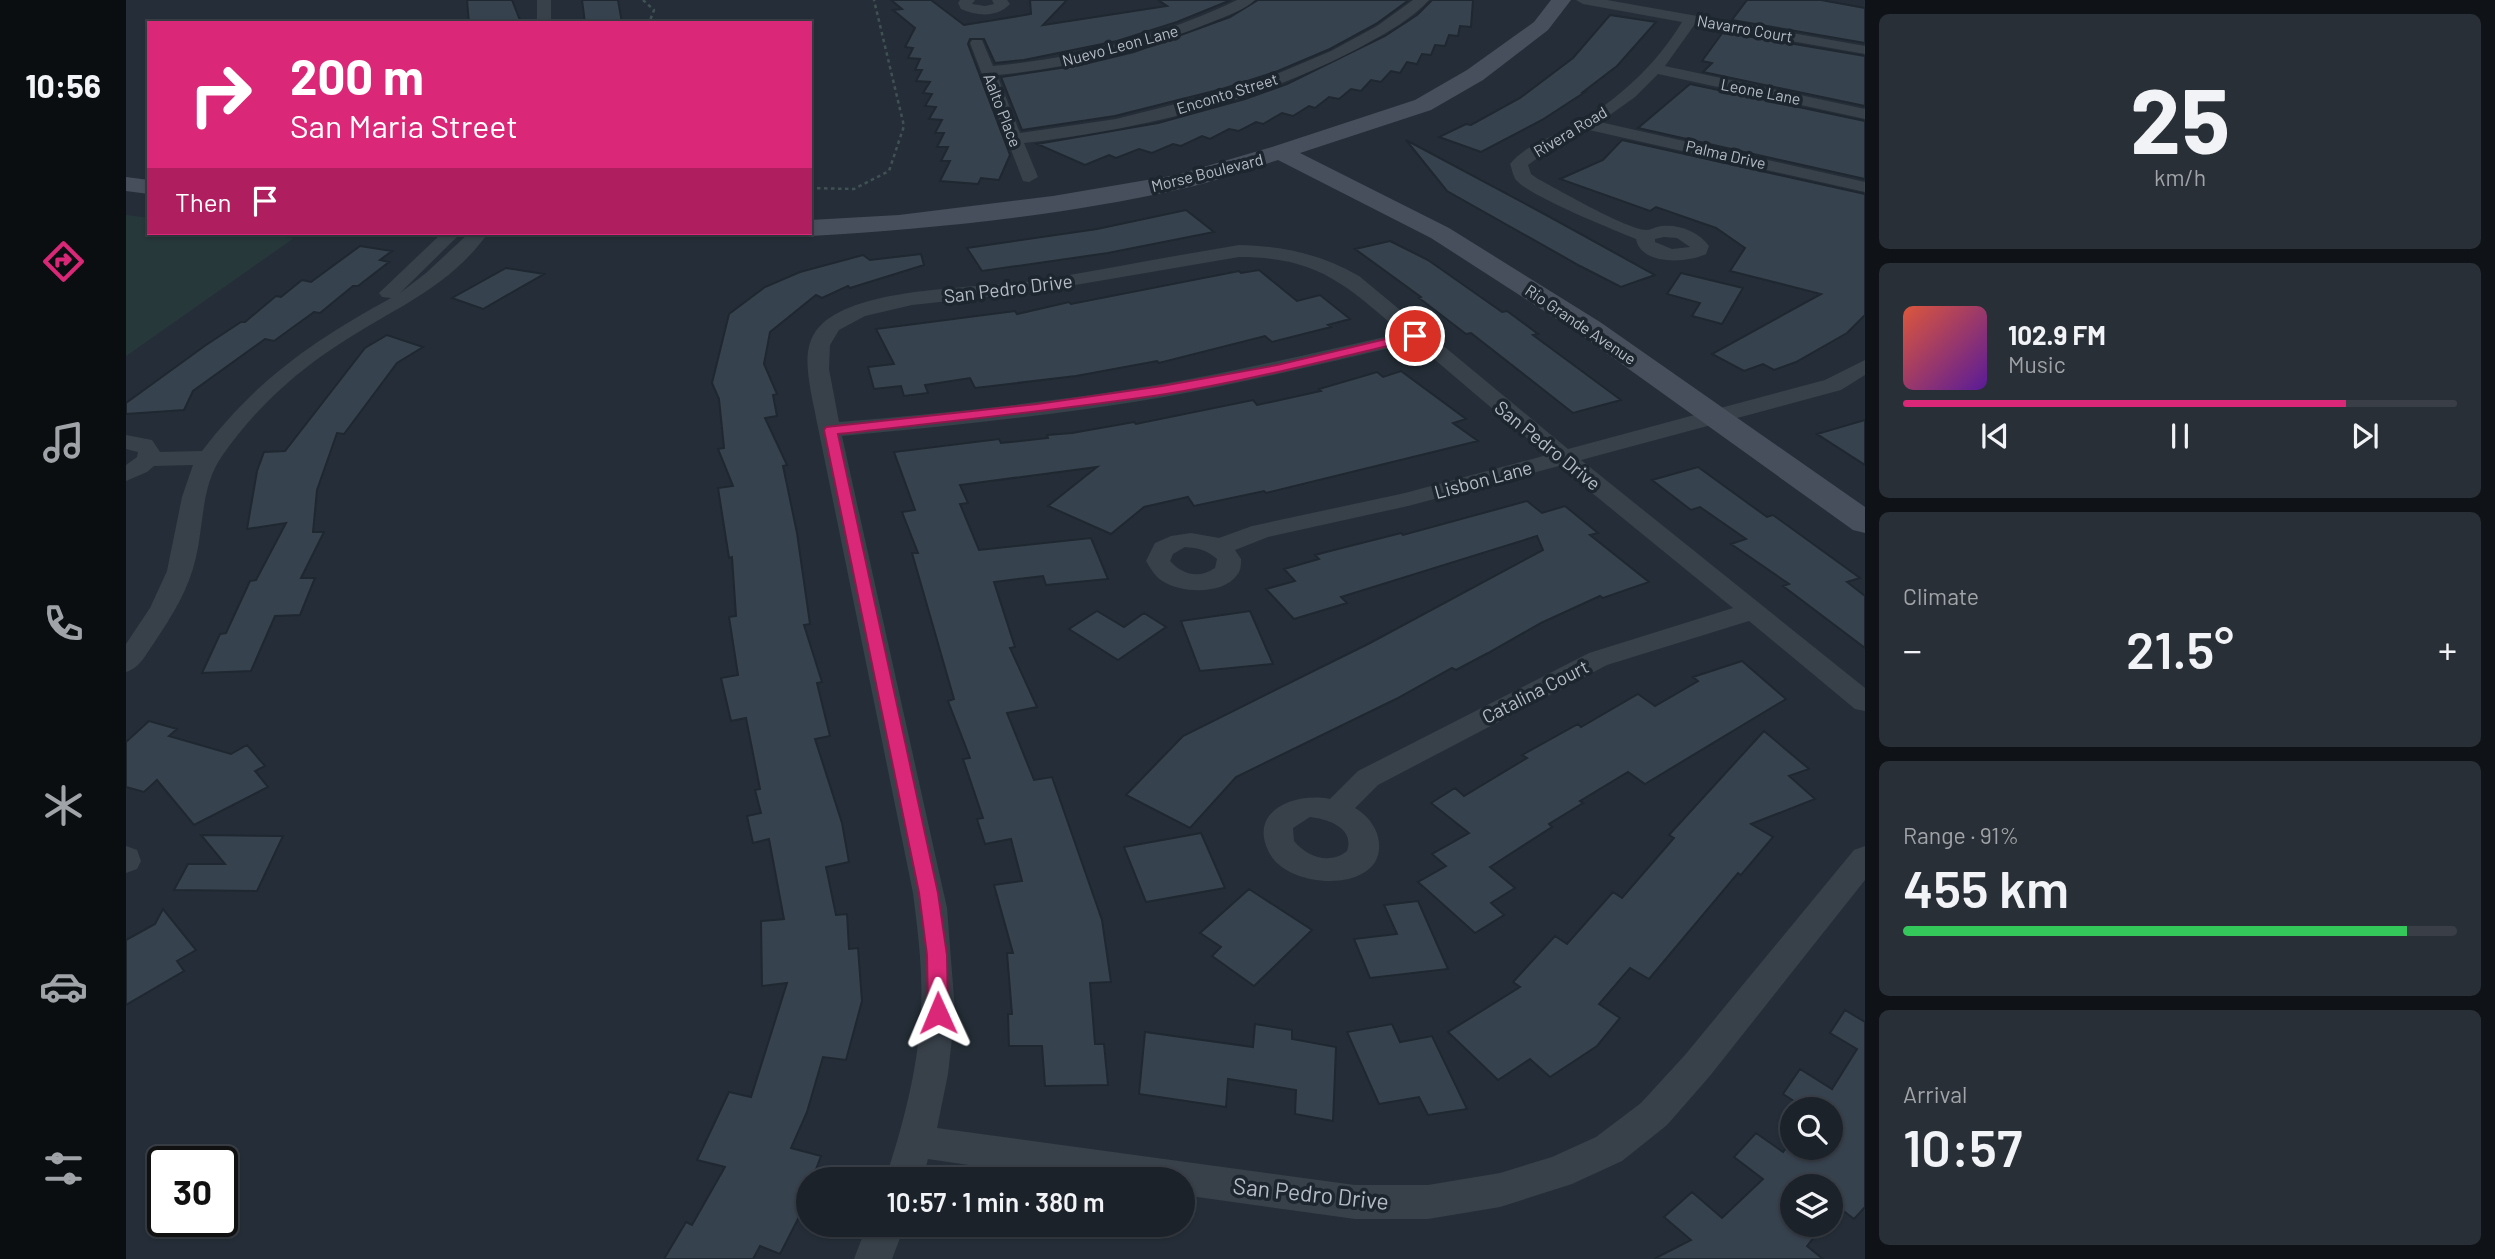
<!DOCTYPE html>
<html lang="en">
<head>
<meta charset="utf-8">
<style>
	body { margin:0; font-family:Barlow,sans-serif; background:#292f36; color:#f1f3f6; height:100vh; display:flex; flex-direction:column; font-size:26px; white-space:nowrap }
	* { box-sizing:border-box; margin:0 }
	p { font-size:23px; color:#a0a4a8 }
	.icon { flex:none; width:38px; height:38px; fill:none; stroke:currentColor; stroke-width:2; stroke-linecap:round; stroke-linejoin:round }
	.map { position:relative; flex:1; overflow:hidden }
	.panel { display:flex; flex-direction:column; gap:14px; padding:14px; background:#0f1317; width:630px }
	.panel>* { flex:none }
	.hud { position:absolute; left:21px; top:21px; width:665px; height:214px; border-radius:0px; box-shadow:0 2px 5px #0004,0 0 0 2px #3a3f47; background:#db2777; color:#fff; overflow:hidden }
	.controls { position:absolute; left:1654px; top:1097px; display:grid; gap:14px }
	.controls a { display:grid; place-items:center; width:63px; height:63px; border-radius:50%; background:#1c222a; box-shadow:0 2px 5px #0004,0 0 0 2px #3a3f47; font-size:35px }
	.speed { position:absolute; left:21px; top:1146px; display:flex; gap:14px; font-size:35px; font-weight:700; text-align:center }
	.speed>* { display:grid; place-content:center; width:91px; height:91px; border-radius:50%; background:#1c222a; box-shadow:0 2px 5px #0004,0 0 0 2px #3a3f47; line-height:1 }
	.speed .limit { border:4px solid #111; border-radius:10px; background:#fff; color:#111 }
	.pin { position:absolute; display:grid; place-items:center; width:60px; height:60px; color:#fff; margin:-30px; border:4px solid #fff; border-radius:50%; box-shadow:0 2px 7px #0007 }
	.me { position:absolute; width:77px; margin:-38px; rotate:359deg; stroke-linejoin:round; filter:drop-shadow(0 0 5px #0008) }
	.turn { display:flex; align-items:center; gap:24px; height:147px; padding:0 28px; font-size:32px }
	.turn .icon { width:91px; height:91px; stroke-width:2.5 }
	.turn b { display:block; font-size:49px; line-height:60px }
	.then { display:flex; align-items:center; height:66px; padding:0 28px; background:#0003; gap:14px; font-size:26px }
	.big { font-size:52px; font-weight:600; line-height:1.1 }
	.panel .widget { flex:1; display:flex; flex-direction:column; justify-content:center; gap:10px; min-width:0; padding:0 24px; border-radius:10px; background:#292f36 }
	.panel .dial { align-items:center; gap:0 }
	.dial b { font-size:91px; line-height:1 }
	.song { display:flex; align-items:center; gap:21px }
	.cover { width:84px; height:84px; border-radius:10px; background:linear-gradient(135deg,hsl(10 70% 55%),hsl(270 70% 35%)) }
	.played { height:7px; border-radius:4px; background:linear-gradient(90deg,#db2777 80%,#3a3f47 80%) }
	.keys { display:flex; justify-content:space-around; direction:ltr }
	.heat { display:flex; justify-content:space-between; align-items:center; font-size:38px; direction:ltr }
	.charge { height:10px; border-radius:5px; background:linear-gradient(90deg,#34c759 91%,#3a3f47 0) }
	.trip { position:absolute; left:670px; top:1167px; width:399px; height:70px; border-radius:35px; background:#1c222a; box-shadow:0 2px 5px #0004,0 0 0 2px #3a3f47; font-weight:600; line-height:70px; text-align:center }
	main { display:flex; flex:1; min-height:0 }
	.menu { display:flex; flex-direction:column; width:126px; justify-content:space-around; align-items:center; background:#0b0e11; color:#a0a4a8 }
	.menu .icon { width:49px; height:49px }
	.menu .on { color:#db2777 }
	.menu b { font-size:32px; color:#f1f3f6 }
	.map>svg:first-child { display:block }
</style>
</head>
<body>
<main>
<nav class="menu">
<b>10:56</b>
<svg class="icon on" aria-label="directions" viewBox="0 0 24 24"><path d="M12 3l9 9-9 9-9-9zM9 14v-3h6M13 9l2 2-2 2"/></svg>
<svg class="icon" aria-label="music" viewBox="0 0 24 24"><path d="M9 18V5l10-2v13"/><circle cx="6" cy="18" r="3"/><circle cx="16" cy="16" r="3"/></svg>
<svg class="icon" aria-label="phone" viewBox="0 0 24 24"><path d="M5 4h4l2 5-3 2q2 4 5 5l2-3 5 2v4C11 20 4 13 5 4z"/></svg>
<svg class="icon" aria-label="climate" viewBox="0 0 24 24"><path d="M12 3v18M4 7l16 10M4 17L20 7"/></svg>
<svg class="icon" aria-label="car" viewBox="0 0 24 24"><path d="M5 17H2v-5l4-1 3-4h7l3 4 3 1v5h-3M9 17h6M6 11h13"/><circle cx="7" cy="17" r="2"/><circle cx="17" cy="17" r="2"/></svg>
<svg class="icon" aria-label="filters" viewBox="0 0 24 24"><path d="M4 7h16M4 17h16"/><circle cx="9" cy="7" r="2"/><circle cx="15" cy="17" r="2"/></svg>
</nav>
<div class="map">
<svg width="1739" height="1259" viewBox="0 0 1739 1259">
	<rect width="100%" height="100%" fill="#252e38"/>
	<path fill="#27383a" d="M0 215 23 218V233H129L168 238 0 356Z"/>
	<path fill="#37424f" stroke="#1f2730" stroke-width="2" d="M341 0H386L395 23H343Z
		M456 0H492L496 23H459Z
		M765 0H805L838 25 905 14 904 0H941L917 25 1041 6 1032 0H1105L1051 22 991 41 898 60 869 63 858 39H844L842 44 884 155 873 180 855 178 852 184 814 181 824 161H815L822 147H811L818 133H809L816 120 803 119 810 107 799 106 806 94 797 93 804 82 790 81 796 70H789L794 59 782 58 787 48 779 47 789 28 767 10 776 9Z
		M1132 0H1283L1250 24 1204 49 1152 71 1096 89 989 116 896 130 875 77 954 65 1008 52 1104 17Z
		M1306 0H1347L1345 27 1334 26 1332 36 1323 35 1319 46 1309 45 1305 55 1296 54 1291 64 1281 62 1274 73 1265 71 1255 82 1245 80 1235 91 1225 89 1213 99 1203 97 1189 108 1183 106 1167 116 1156 113 1137 124 1130 122 1113 131 1103 129 1084 139 1076 136 1055 146 1047 144 1026 153 1013 149 990 158 983 155 959 165 911 144 1032 123 1119 99 1161 84 1259 36 1291 15Z
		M1621 0H1695L1739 8V43L1606 20Z
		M1484 15 1530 22 1491 66 1457 92H1459L1416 120 1355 152 1313 137 1340 124 1345 125 1394 98 1447 58Z
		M1597 32 1739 56V106L1577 72 1586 63 1576 61Z
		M1564 84 1739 121V179L1512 128Z
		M1280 140 1422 216 1529 275 1495 287 1454 266 1321 191Z
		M1496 140 1739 194V315L1721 333 1670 362 1648 370 1637 364 1618 371 1586 354 1695 294 1604 271 1619 248 1590 228 1530 207 1524 211 1434 179 1477 160Z
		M1060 210 1088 232 982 253 856 271 841 248 971 229Z
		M1264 241 1302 260 1376 312 1381 311 1412 334 1407 335 1495 400 1447 413 1345 333 1340 334 1293 298 1295 297 1229 249Z
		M234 246 266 251 254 260 263 262 232 286H227L194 313 188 312 148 341 139 339 67 391 58 410 0 414V403L80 345 115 322H119L150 296 155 297 176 280 185 282Z
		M795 254 798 265 724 288 722 286 696 298 690 295 644 332 638 364 651 394 647 395 651 416 639 418 661 465 657 466 671 533 684 624 678 625 696 682 691 683 704 736 689 739 716 823 723 862 700 867 710 915 721 914 723 949 732 948 736 1001 720 1060 697 1057 681 1112 665 1148 695 1156 686 1180H682L673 1217 654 1254 634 1246 627 1259H538L560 1222 566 1225 599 1167 571 1160 603 1092 625 1097 661 983 636 986 635 921 658 919 643 839 627 843 621 816 635 813 629 790 634 789 620 718 605 721 595 678 612 675 603 617 610 616 606 557 603 558 592 488 607 486 592 449 598 448 593 399 586 383 603 314 639 287 674 272 737 255 744 260Z
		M380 268 418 274 357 309 326 298Z
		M1133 270 1171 301 1194 295 1224 319 1202 325 1205 327 1146 342 1139 336 1033 363 1031 361 950 376 849 388 844 378 799 385 802 393 778 396 775 386 748 389 742 367 768 364 750 329 889 311 891 314 943 302 945 304 1113 271 1115 273Z
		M1555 273 1617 288 1596 324 1566 316 1574 303 1541 294Z
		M261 335 297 347 271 363 218 434 211 433 191 490 187 532H198L175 578H189L174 615 149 616 125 671 76 673 94 634 100 633 124 581 130 580 160 523 121 529 131 471 138 452 159 451 239 348Z
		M1275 371 1340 419 1327 423 1352 441 1140 493 1138 491 1068 506 1062 497 1018 507 985 534 922 506 971 467 834 485 842 503 834 504 853 550 965 538 982 579 920 585 917 576 868 582 889 647 884 648 911 707 881 713 908 780 926 777 976 920 985 982 964 983 969 1044H978L982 1085 919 1086 916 1046H883L882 1014H886L881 953H887L868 885 896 881 885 839 859 844 851 819 857 818 837 759 844 758 822 701 828 699 786 553H792L776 512 789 510 768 452 873 439 875 443 922 438 921 435 946 433 1008 422 1010 424 1127 400 1131 405 1195 391 1193 389 1251 372 1257 377Z
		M1739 420V465L1691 434Z
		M1572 467 1641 517 1647 515 1734 578 1721 582 1739 596V648L1657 586 1663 584 1605 544 1620 539 1574 507 1565 510 1526 480Z
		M1401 501 1416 513 1439 506 1472 533 1464 535 1523 582 1477 598 1474 596 1415 623 1362 653 1330 670 1326 668 1270 699 1110 777 1064 828 1000 795 1057 736 1244 643 1417 550 1411 536 1215 597 1221 603 1168 619 1140 589 1169 581 1158 569 1193 559 1189 555 1208 550 1275 533 1277 535Z
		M971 611 998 627 1018 613 1040 627 992 660 943 629Z
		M1124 611 1147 664 1074 671 1055 621Z
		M1616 661 1660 699 1519 784 1502 772 1454 801 1457 803 1423 824 1426 827 1364 867 1389 888 1365 903 1378 915 1349 933 1292 882 1320 866 1306 854 1343 833 1305 803 1329 788 1338 796 1401 758 1396 755 1452 724 1455 727 1512 694 1529 706 1572 681 1567 677Z
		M23 721 51 729 43 736 105 754 121 745 139 766 129 771 142 787 68 825 31 780 18 792 0 787V742Z
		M1638 731 1683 769 1663 776 1689 799 1625 824 1647 837 1615 875 1612 873 1523 979 1504 968 1473 1004 1494 1018 1471 1046 1424 1077 1404 1059 1372 1080 1322 1032 1394 987 1387 982 1429 936 1441 944 1487 892 1496 898 1548 838 1543 835Z
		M1075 833 1099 888 1020 902 998 847Z
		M75 835 157 836 131 891 48 890 62 864H99Z
		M1123 889 1186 930 1128 986 1086 956 1095 947 1074 933Z
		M1292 901 1322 969 1244 978 1228 939 1271 934 1258 905Z
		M37 909 70 950 51 961 58 971 0 1005V940L29 924Z
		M1719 1010 1739 1022V1207L1728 1219 1712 1207 1704 1217V1186H1666V1225H1698L1681 1246 1697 1259H1528L1565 1240 1538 1217 1566 1192 1596 1218 1637 1179 1608 1157 1630 1133 1657 1152 1666 1141V1148H1704V1110H1682L1657 1094 1674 1069 1706 1089 1731 1049 1704 1033Z
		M1129 1024 1166 1030V1039L1210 1047 1207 1121 1169 1114 1170 1090 1102 1079 1100 1107 1013 1094 1019 1032 1127 1047Z
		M1266 1024 1274 1042 1306 1036 1341 1109 1302 1115 1293 1097 1253 1104 1221 1032Z"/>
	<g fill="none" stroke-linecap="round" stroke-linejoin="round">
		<path stroke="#3f5152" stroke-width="2.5" stroke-dasharray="3.5 3.5" stroke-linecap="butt" d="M517 0 528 10 523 23
			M684 188 728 189 763 171 778 126 748 0"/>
		<path fill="#384049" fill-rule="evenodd" d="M411 0H425V23H411Z
			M834 0H849L846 4 859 6 868 4 866 0H881L884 4C871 18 851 16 835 9L832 3Z
			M1111 0H1129C1119 10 1100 16 1086 22 1017 50 945 68 871 75L894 133 990 119 1097 92 1153 73 1205 51 1251 26 1287 0H1303C1287 18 1262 32 1242 43 1137 101 1016 129 898 143L912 177 903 182 897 181 844 43 846 40H856L867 66C952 58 1034 37 1111 0Z
			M1450 0H1481L1739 46V54L1569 24 1539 66 1739 109V119L1532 74 1509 97 1474 122 1739 182V192L1463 130 1420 152 1402 165 1405 174 1412 179C1433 190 1500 229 1520 230 1525 230 1531 226 1536 226 1553 224 1573 232 1583 246L1580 254C1562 263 1515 266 1510 239 1488 230 1403 196 1390 180 1387 176 1386 169 1384 164 1400 144 1427 137 1448 125 1492 100 1530 65 1556 22L1457 4ZM1538 237 1551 238 1564 247 1546 249 1529 242V239Z
			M316 233H335L274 293 300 273 343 233H362C323 288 268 308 215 343 169 372 127 411 96 456 75 486 78 523 70 557 63 589 46 616 28 643 20 654 14 668 0 672V644L24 608 41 571 56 497 67 465 28 466 21 472 0 481V465L11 457 12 452 0 449V435L26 440 34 452 76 451C129 381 188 340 265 298L256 297 253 293Z
			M1113 245C1156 246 1195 254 1233 276L1442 449 1699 380 1739 360V375L1715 390 1455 460 1739 688V711L1729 709 1623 621 1481 665 1252 785 1229 808C1240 814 1249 825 1252 837 1265 893 1165 892 1144 854 1120 811 1169 792 1204 799L1232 771 1463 653 1607 608 1433 466 1282 506 1142 537 1109 550 1115 559C1115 564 1115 571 1111 575 1097 595 1056 593 1038 582 1029 577 1025 569 1020 561L1029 543 1045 536 1065 533 1093 538 1126 526 1279 493 1421 455 1288 342C1205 362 1122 382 1038 397 932 415 824 426 716 436L821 908 829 1011 822 1074 811 1128 1229 1185H1302L1374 1173 1426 1157 1470 1137 1515 1103 1559 1055 1728 850 1739 846V880L1583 1077 1541 1125 1496 1161 1446 1184 1374 1207 1302 1219H1229L1057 1195V1180H946L802 1159 796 1180H759C777 1126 792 1069 795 1012 797 972 792 932 787 893L685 393C681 368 676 342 697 323 740 285 856 289 914 280 980 269 1046 256 1113 245ZM1113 257C1192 257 1219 284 1276 333 1197 351 1117 370 1036 384 929 402 821 413 713 422L703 369 704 345 713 330 739 316 786 305 914 291ZM1059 547C1072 548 1081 550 1091 559L1089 568C1073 579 1057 575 1044 561L1047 554ZM1184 817C1202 819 1229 828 1221 851 1204 865 1181 857 1168 841L1167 828Z
			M0 846 11 850 15 861 11 869 0 873Z
			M741 1225H779L766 1259H728Z"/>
		<path fill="#474f5c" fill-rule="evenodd" d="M1425 0H1445L1422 30 1357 80 1305 110 1174 153 1323 228 1474 322 1739 507V533L1727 530 1454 334 1305 238 1152 160C1120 170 1087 182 1055 189 934 216 807 229 684 236L674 233H684V220L773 215 927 196 1050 175 1146 147 1289 100 1341 70 1408 22Z
			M0 177 23 180V194L0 191Z"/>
	</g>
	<path fill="#db2777" stroke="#8e194d" stroke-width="2" d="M1289 332 1294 333V338C1208 359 1121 381 1034 395 927 411 819 422 712 434L812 893 821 955 822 1013 819 1019 812 1022 805 1019 802 1013 801 955 793 893 698 430 700 427 911 404 1036 386 1151 365Z"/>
	<g text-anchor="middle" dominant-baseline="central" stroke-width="7" stroke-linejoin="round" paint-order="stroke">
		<g font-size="16" fill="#b4bbc5" stroke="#1d252e">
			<text transform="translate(1619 28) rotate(10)">Navarro Court</text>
			<text transform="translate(994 45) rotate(-15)">Nuevo Leon Lane</text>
			<text transform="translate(1635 91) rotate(11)">Leone Lane</text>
			<text transform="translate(1101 93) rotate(-17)">Enconto Street</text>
			<text transform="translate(877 110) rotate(69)">Aalto Place</text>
			<text transform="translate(1444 131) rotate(-31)">Rivera Road</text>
			<text transform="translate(1600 154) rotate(13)">Palma Drive</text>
			<text transform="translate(1081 172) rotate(-14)">Morse Boulevard</text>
			<text transform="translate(1455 324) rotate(34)">Rio Grande Avenue</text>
		</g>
		<g font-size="19" fill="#b4bbc5" stroke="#1d252e">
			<text transform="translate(882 288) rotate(-7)">San Pedro Drive</text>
			<text transform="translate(1422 445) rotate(39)">San Pedro Drive</text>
			<text transform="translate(1357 479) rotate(-15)">Lisbon Lane</text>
			<text transform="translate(1409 691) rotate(-27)">Catalina Court</text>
		</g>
		<g font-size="23" fill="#b4bbc5" stroke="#1d252e">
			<text transform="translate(1185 1193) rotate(6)">San Pedro Drive</text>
		</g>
	</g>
</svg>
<div class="controls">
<a><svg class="icon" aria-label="search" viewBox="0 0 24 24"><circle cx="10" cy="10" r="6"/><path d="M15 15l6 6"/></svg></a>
<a><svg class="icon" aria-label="layers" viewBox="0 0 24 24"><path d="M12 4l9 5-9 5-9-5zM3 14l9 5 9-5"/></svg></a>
</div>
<div class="speed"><div class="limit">30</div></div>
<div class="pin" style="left:1289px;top:336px;background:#d93025"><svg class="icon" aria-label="arrive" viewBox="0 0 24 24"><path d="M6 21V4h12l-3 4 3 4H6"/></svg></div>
<svg class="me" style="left:812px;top:1013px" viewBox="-20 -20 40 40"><path d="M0-17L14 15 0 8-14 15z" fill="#db2777" stroke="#fff" stroke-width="4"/></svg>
<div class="trip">10:57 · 1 min · 380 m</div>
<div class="hud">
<div class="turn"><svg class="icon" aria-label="right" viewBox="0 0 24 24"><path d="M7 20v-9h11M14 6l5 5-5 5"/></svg><div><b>200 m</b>San Maria Street</div></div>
<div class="then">Then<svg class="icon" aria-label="arrive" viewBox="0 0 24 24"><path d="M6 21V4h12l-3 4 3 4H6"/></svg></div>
</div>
</div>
<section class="panel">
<div class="widget dial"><b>25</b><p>km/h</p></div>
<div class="widget">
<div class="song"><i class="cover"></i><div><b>102.9 FM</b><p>Music</p></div></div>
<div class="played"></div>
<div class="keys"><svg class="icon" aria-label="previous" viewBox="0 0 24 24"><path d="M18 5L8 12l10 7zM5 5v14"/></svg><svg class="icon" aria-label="pause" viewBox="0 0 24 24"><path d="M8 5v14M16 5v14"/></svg><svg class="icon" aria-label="next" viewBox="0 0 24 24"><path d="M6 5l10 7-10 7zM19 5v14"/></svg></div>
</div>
<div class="widget"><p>Climate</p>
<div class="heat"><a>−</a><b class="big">21.5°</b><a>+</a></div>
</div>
<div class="widget"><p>Range · 91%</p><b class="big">455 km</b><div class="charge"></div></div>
<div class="widget"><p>Arrival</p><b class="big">10:57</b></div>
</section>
</main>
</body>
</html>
